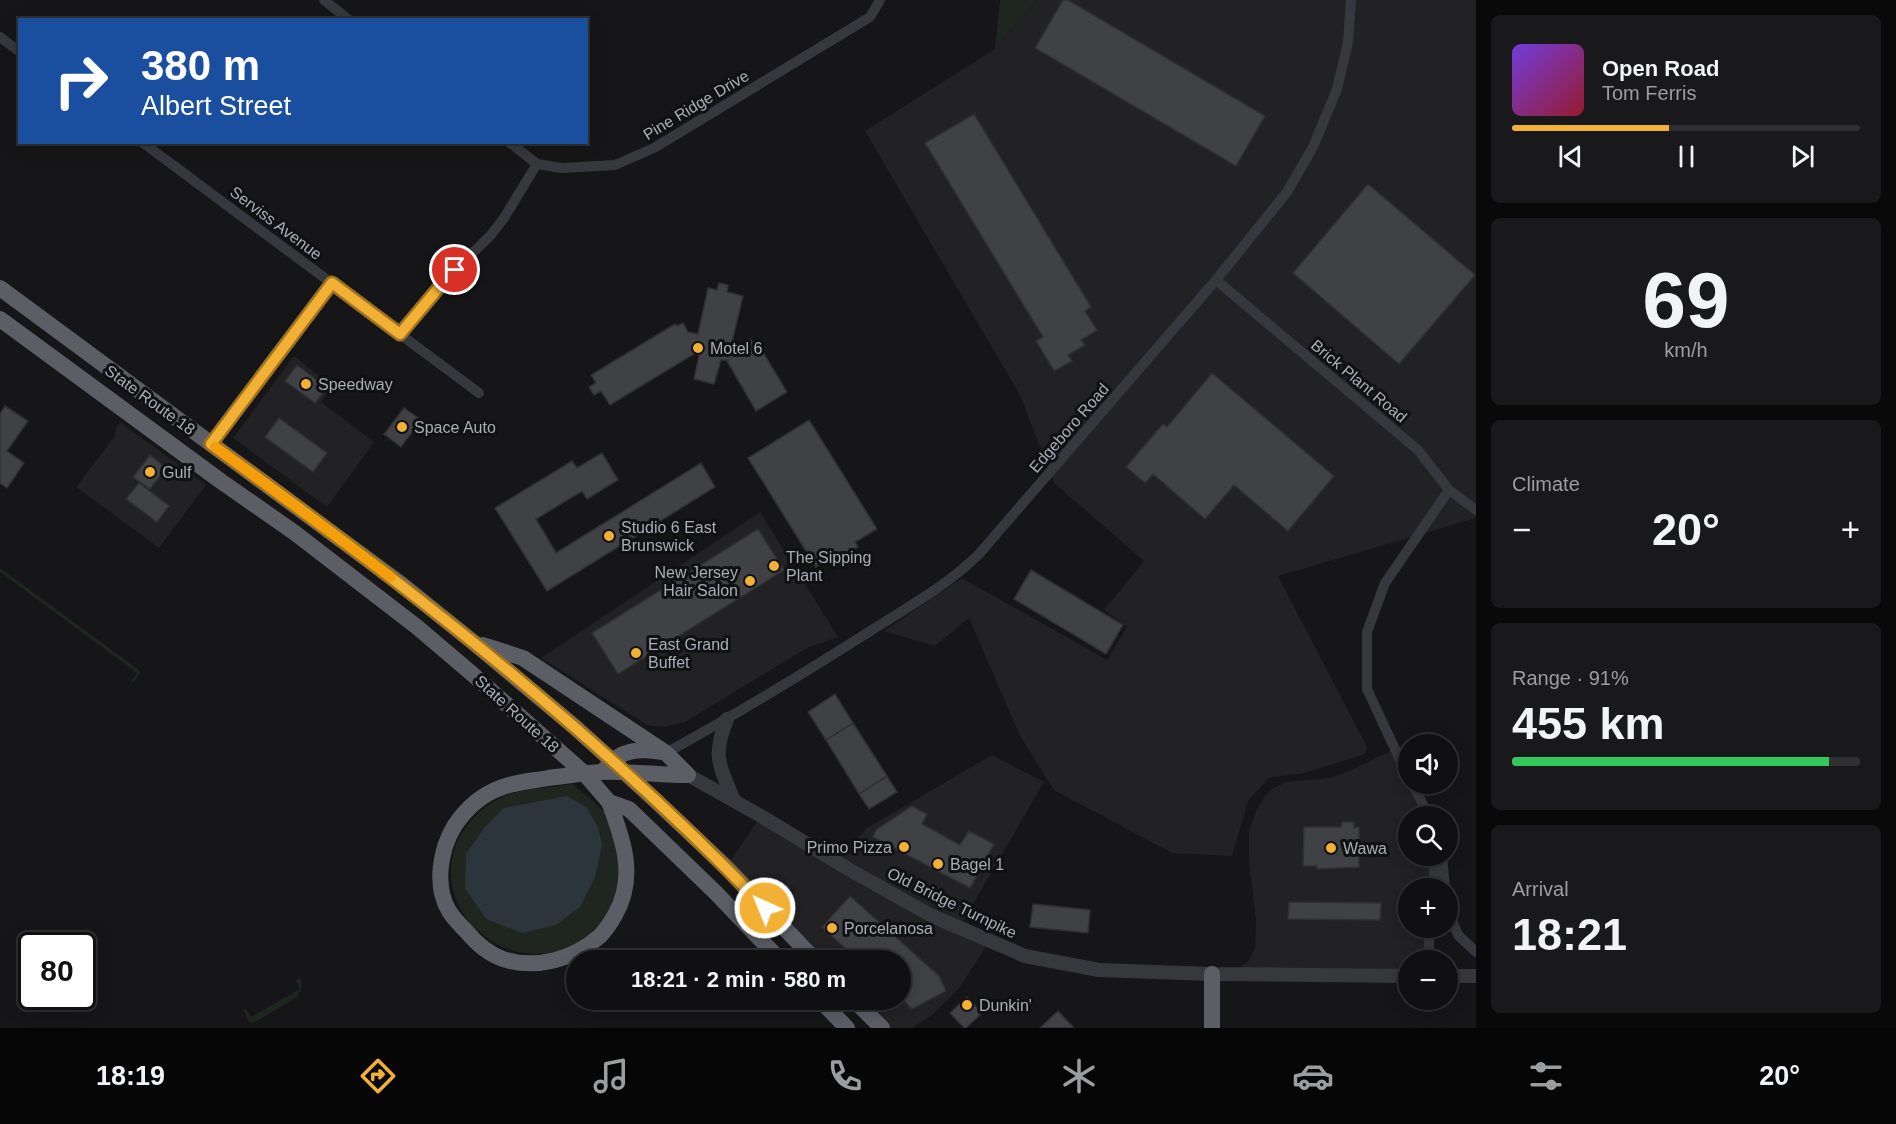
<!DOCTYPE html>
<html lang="en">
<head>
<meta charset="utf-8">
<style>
	body { margin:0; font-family:Arial,sans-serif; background:#19191b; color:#f1f3f6; height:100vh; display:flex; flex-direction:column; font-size:22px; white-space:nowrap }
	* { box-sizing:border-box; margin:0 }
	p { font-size:20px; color:#9c9d9f }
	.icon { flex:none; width:33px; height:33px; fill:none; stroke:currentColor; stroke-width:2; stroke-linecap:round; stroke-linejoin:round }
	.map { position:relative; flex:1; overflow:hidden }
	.sheet { display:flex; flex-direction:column; gap:15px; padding:15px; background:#09090a; width:420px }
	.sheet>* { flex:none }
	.top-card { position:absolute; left:18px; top:18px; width:570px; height:126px; border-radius:0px; box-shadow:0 3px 15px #0003,0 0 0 2px #303032; background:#1a4fa0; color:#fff; overflow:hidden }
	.tools { position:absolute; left:1398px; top:734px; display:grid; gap:12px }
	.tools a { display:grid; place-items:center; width:60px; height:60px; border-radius:50%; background:#101012; box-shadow:0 3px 15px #0003,0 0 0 2px #303032; font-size:30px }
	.speed { position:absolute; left:18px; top:932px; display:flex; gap:12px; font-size:30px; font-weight:700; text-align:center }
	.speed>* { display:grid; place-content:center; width:78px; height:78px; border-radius:50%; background:#101012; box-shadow:0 3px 15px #0003,0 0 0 2px #303032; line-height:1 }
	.speed .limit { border:3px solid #111; border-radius:9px; background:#fff; color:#111 }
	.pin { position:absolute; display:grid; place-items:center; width:51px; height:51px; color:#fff; margin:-26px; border:3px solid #fff; border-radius:50%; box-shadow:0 2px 6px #0007 }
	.me { position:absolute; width:66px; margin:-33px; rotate:316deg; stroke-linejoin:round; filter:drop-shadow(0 0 4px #0008) }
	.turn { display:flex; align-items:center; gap:21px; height:126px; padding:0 24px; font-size:27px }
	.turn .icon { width:78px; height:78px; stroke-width:2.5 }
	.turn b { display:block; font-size:42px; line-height:51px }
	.big { font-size:45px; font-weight:700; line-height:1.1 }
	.sheet .card { flex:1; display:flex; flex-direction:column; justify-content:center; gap:9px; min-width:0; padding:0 21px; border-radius:9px; background:#19191b }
	.sheet .dial { align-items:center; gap:0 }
	.dial b { font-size:78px; line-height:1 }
	.song { display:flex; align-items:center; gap:18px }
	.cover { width:72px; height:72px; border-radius:9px; background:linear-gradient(135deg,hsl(260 70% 55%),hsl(350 70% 35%)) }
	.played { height:6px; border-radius:3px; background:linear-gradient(90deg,#f2b134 45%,#303032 45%) }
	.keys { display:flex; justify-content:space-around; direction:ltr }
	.heat { display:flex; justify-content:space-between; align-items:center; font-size:33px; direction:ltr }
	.charge { height:9px; border-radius:4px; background:linear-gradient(90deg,#34c759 91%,#303032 0) }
	.trip { position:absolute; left:566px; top:950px; width:345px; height:60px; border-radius:30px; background:#101012; box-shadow:0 3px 15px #0003,0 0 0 2px #303032; font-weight:700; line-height:60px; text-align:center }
	.dock { display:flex; height:96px; justify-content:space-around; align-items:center; background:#060607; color:#9c9d9f }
	.dock .icon { width:42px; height:42px }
	.dock .active { color:#f2b134 }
	.dock b { font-size:27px; color:#f1f3f6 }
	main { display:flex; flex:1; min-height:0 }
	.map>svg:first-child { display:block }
</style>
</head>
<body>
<main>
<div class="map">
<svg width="1476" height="1028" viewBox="0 0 1476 1028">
	<rect width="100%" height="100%" fill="#161618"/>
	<path fill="#222225" d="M1037 0H1476V518L1278 576 1367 747 1365 754 1304 773 1269 778 1248 801 1232 856 1172 853 1054 790 1020 736 969 618 935 646 884 631 962 578 1107 660 1127 627 1104 610 1144 561 1054 483 1020 395 865 131 995 49Z
		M294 356 332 386 321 402 374 442 327 507 233 438Z
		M120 422 206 485 159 548 76 487 115 436 116 428Z
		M760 512 838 637 807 648 685 722 664 727 647 725 541 658Z
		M1394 749 1429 816H1408V855H1435L1433 888H1408V927H1430L1428 960H1408V976L1232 973 1247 963 1255 949 1256 920 1249 861V830L1257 809 1266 795 1272 789 1286 782 1330 778 1356 768Z
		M992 755 1044 782 959 928 989 942 960 987 932 1015 912 1028H882L853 999H900V960H815L726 867 761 816 835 861 867 828Z"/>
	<path fill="#1e261f" d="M1000 0H1037L995 49Z
		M0 568 139 670 140 673 134 682 131 681 137 673 0 572Z
		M572 784C588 797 612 813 616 835 619 848 618 863 619 876 619 880 620 886 620 890 618 904 598 930 586 938 570 947 553 955 535 954 471 952 426 882 466 827 475 815 486 805 500 798 521 788 549 788 572 784Z
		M298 978 301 979V990L297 997 253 1023 249 1022 243 1009H246L251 1017 300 989 296 981Z"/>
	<path fill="#2c353c" d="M567 796 586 807 598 827 602 845 595 877 580 907 556 925 522 933 486 919 465 888 466 854 484 828 504 808Z"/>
	<path fill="#404145" stroke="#303034" stroke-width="1.5" d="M1063 0H1068L1265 116 1236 166 1035 48Z
		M974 114 1091 307 1085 311 1097 330 1081 340 1085 345 1068 355 1072 361 1054 371 1036 341 1043 337 925 143Z
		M1368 184 1475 275 1399 364 1293 273Z
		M719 283 728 285 727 292 743 296 732 342 741 345 750 339 754 344 757 342 787 392 756 411 727 361 729 360H721L714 384 694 379 699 356 698 353 693 352 694 354 610 405 601 391 594 395 589 387 596 383 591 375 675 324 677 326 683 323 688 332 698 334 708 288 717 290Z
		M297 365 327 388 315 403 285 381Z
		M1212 373 1334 476 1288 531 1234 485 1205 519 1153 474 1145 483 1126 467 1163 424 1167 427Z
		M5 406 28 421 7 451 24 463 7 488 0 483V414Z
		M404 408 421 420 401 447 384 434Z
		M279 418 327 453 313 472 265 437Z
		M809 420 877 529 855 542 858 547 839 558 836 554 816 567 748 458Z
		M602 453 618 480 587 499 582 491 536 519 556 553 701 463 715 487 547 591 495 508 572 461 577 468Z
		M150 455 166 468 150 489 133 477Z
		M139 483 169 506 157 522 126 499Z
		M758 529 784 570 618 674 592 633Z
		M1031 570 1123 625 1106 654 1014 599Z
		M835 694 853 723 826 740 808 712Z
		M853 723 887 776 859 794 826 740Z
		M887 776 897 792 869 809 859 794Z
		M912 806 927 814 922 824 960 845 969 831 994 844 970 888 873 837 876 830Z
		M1342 822H1354V828L1359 827V867L1317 869V866H1303L1304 827H1341Z
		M850 896 939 976 946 991 912 1009 900 997V960H858L822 927Z
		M1289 902 1381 903 1380 920 1288 919Z
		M1033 904 1090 910 1088 933 1030 927Z
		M967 997 982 1013 966 1028H964L950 1013Z
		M1058 1011 1074 1028H1040Z"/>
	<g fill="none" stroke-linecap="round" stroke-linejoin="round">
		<path stroke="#37383d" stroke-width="10" d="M324 0 349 20
			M0 37 20 52
			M142 142 479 393
			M509 142 537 164 562 168 615 165 654 148 870 17 880 0
			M1216 280 1418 450 1449 490 1476 510
			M401 334 446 279 490 236 504 218 537 164
			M211 444 331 283
			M666 753C737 714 806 672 875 628 911 605 949 584 979 554L1216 280 1287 192 1313 147 1337 89 1348 42 1351 0
			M1408 777 1367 689V632L1385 583 1449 490
			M1412 783 1429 816
			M1442 855 1445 888
			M1433 888 1435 855
			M1448 910 1458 935 1476 952
			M1428 960 1430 927"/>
		<path stroke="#37383d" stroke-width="14" d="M727 719C712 756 719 765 734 800
			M688 775 761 816 850 870 932 916 1025 956 1099 970 1212 974 1408 976
			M1448 976H1476"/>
		<path stroke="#5b5e65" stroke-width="16" d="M0 288 401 584 473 642 576 728 654 799 726 867 815 960
			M0 319 222 482 295 533 417 627 470 672 584 773 609 802 629 809 716 893 780 960
			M483 645 523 658 666 753 688 775
			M605 769C620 749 640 748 663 752
			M609 802C623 839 637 877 615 915 611 922 606 930 600 936 574 959 537 970 503 959 489 954 476 943 467 932 461 926 454 919 449 911 434 886 440 849 455 825 466 809 481 795 500 788 515 782 532 781 548 778 566 776 584 773 602 772 631 771 660 775 688 775
			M819 999 847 1028
			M853 999 882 1028
			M1212 1028V974"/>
	</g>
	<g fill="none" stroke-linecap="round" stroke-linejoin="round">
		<g stroke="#9d7322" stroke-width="15">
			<path id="route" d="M455 270 446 279 400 334 332 283 211 444C407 585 598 733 765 908"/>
		</g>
		<use href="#route" stroke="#f2b134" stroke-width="10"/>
		<path stroke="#f59e0b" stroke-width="10" d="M215 447 391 577"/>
	</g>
	<g fill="#f2b134" stroke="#111113" stroke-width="2">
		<circle cx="698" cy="348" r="6"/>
		<circle cx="306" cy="384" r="6"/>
		<circle cx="402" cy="427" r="6"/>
		<circle cx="150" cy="472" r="6"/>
		<circle cx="609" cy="536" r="6"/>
		<circle cx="774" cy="566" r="6"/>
		<circle cx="750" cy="581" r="6"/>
		<circle cx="636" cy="653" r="6"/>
		<circle cx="904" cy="847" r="6"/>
		<circle cx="1331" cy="848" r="6"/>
		<circle cx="938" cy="864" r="6"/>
		<circle cx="832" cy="928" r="6"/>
		<circle cx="967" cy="1005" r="6"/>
	</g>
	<g text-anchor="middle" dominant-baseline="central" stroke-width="6" stroke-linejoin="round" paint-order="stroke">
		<g font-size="16" fill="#a8adb8" stroke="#111113">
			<text transform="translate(696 105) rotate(-31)">Pine Ridge Drive</text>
			<text transform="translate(276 223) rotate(37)">Serviss Avenue</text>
			<text transform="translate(1359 381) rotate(40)">Brick Plant Road</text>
			<text transform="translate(150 400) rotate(36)">State Route 18</text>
			<text transform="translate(1069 428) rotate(-49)">Edgeboro Road</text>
			<text transform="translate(517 714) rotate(42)">State Route 18</text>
			<text transform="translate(952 903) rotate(26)">Old Bridge Turnpike</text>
		</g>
		<g font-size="16" fill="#a8adb8" stroke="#111113" text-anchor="start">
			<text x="710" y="348">Motel 6</text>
			<text x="318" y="384">Speedway</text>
			<text x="414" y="427">Space Auto</text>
			<text x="162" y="472">Gulf</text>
			<text x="621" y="527">Studio 6 East<tspan x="621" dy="18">Brunswick</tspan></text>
			<text x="786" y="557">The Sipping<tspan x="786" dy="18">Plant</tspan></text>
			<text x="738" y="572" text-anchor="end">New Jersey<tspan x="738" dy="18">Hair Salon</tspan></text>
			<text x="648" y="644">East Grand<tspan x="648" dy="18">Buffet</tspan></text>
			<text x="892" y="847" text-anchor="end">Primo Pizza</text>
			<text x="1343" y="848">Wawa</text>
			<text x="950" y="864">Bagel 1</text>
			<text x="844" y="928">Porcelanosa</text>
			<text x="979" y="1005">Dunkin'</text>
		</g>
	</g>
</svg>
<div class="tools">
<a><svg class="icon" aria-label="sound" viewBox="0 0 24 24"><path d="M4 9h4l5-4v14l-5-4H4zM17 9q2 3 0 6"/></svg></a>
<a><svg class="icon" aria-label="search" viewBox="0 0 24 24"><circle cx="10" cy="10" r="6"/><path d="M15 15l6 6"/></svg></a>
<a>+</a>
<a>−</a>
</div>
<div class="speed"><div class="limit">80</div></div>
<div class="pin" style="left:455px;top:270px;background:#d93025"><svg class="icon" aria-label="arrive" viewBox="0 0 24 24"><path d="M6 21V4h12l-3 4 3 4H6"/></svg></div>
<svg class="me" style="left:765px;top:908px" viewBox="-20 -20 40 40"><circle r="17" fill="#f2b134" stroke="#fff" stroke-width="3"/><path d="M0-11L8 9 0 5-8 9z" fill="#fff"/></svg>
<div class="trip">18:21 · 2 min · 580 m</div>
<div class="top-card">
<div class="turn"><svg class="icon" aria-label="right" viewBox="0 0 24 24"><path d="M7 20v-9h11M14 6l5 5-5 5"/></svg><div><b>380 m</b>Albert Street</div></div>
</div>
</div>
<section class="sheet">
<div class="card">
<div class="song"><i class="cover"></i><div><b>Open Road</b><p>Tom Ferris</p></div></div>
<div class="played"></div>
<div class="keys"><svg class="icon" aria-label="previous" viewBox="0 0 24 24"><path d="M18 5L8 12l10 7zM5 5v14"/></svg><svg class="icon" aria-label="pause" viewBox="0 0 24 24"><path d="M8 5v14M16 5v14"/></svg><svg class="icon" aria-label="next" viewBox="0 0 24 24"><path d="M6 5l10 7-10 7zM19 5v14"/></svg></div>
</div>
<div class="card dial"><b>69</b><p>km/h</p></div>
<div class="card"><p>Climate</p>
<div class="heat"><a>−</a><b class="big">20°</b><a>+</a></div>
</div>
<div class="card"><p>Range · 91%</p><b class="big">455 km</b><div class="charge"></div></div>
<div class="card"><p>Arrival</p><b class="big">18:21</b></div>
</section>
</main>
<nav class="dock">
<b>18:19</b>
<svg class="icon active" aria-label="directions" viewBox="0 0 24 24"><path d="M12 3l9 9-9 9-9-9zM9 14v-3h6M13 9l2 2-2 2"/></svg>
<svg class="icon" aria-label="music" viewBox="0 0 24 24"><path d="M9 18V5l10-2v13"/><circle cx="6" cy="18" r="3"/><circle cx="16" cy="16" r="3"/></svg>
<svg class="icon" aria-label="phone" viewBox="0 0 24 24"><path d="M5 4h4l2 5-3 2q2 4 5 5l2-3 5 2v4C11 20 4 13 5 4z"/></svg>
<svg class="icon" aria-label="climate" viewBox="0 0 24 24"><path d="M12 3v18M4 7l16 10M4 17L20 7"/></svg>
<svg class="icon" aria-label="car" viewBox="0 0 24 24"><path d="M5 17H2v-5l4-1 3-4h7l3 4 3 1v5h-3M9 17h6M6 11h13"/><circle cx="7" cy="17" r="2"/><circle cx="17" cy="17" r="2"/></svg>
<svg class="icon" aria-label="filters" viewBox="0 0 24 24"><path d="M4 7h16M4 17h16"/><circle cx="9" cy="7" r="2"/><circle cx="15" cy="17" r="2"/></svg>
<b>20°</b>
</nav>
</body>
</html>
